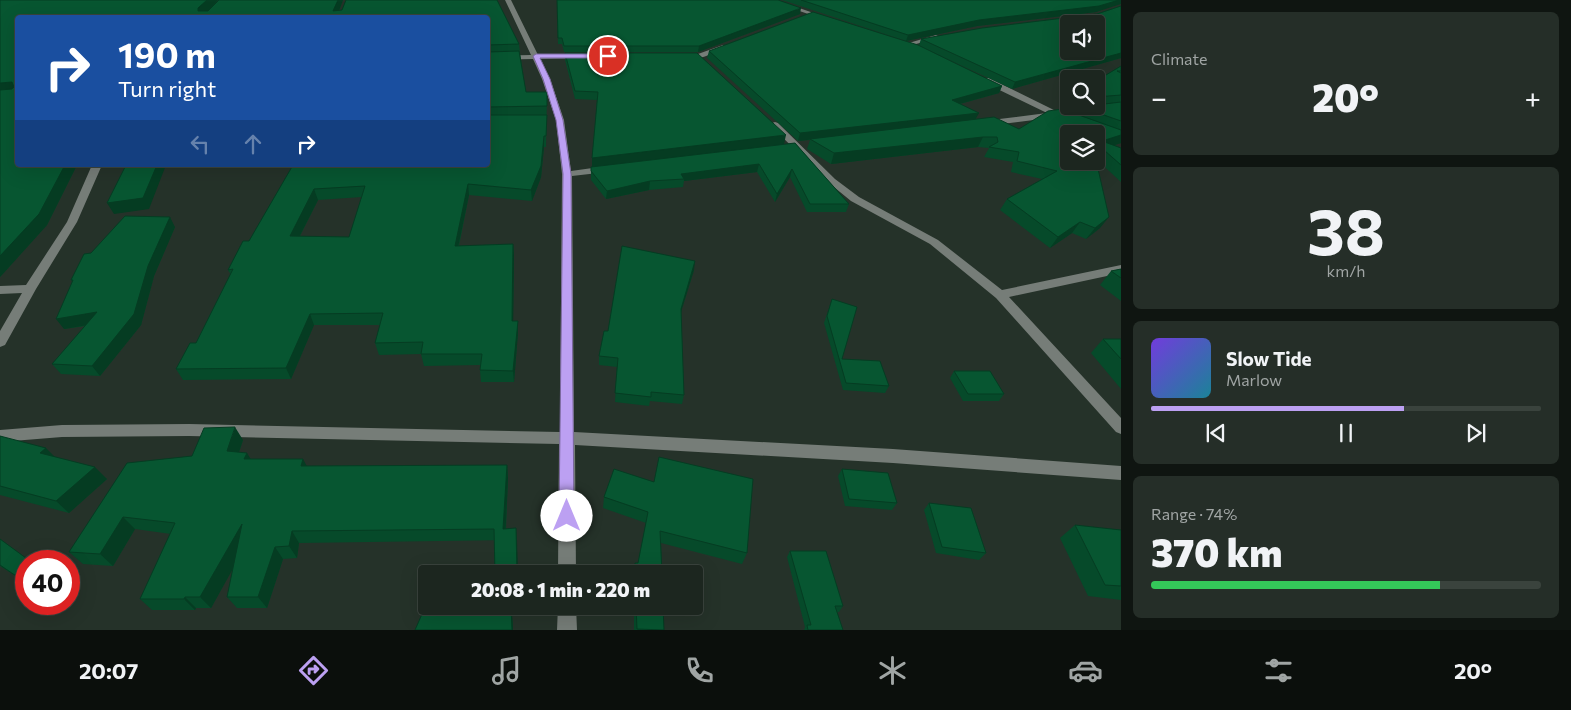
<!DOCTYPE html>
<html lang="en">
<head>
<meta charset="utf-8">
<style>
	body { margin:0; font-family:Commissioner,sans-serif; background:#252e28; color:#f1f3f6; height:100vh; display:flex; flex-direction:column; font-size:19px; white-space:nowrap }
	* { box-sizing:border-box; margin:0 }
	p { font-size:16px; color:#a0a5a4 }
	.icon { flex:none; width:28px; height:28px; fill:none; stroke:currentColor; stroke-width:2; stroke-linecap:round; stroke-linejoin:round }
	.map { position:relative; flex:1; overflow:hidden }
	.sheet { display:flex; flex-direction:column; gap:12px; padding:12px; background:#0f1511; width:450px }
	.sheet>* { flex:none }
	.banner { position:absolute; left:15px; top:15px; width:475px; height:152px; border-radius:5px; box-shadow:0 5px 20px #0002,0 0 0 1px #3a433d; background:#1a4fa0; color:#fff; overflow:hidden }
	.tools { position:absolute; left:1060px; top:15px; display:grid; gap:10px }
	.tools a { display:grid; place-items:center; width:45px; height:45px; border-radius:5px; background:#1c261f; box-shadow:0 5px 20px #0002,0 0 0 1px #3a433d; font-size:25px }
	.speed { position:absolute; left:15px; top:550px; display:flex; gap:10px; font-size:25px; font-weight:700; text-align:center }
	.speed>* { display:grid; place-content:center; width:65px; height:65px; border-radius:50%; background:#1c261f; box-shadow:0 5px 20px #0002,0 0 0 1px #3a433d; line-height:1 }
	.speed .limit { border:8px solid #d22; background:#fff; color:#111 }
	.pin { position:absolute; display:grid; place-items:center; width:42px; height:42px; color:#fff; margin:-21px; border:2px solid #fff; border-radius:50%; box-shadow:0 1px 5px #0007 }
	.me { position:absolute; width:55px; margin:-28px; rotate:0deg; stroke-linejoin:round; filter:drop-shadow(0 0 4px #0008) }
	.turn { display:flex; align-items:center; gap:18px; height:105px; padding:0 20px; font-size:22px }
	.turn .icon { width:65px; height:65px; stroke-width:2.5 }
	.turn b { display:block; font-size:35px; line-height:42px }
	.lanes { display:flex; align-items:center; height:48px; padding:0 20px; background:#0003; justify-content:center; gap:25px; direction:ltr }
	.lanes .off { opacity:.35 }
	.big { font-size:38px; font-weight:800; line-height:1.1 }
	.sheet .widget { flex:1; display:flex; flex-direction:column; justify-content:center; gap:8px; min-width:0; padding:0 18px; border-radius:8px; background:#252e28 }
	.sheet .dial { align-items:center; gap:0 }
	.dial b { font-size:65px; line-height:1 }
	.song { display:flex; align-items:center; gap:15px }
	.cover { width:60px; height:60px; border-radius:8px; background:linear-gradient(135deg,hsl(260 70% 55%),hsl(190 70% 35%)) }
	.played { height:5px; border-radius:2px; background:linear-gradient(90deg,#bca0f2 65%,#3a433d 65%) }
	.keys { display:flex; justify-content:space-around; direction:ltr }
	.heat { display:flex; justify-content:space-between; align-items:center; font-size:28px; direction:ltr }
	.charge { height:8px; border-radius:4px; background:linear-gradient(90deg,#34c759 74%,#3a433d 0) }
	.trip { position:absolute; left:418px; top:565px; width:285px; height:50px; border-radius:5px; background:#1c261f; box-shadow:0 5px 20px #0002,0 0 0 1px #3a433d; font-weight:800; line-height:50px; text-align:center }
	.dock { display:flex; height:80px; justify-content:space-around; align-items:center; background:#0b0f0c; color:#a0a5a4 }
	.dock .icon { width:35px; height:35px }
	.dock .current { color:#bca0f2 }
	.dock b { font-size:22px; color:#f1f3f6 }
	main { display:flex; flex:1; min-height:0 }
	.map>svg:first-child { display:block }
</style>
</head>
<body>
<main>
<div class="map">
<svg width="1121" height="630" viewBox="0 0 1121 630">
	<rect width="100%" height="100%" fill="#253229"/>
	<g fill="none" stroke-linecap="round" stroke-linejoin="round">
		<path fill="#767d78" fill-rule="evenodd" d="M505 0H511L538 55 582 54 586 56 582 58 540 59 550 79 564 120 571 171 607 166 612 169 607 172 572 176 574 432 893 449 1121 466V480L893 463 575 445 576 574H558L559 444 189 436 62 437 0 442V430L62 425 189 424 560 432 562 174 556 120 542 79 533 59 488 60V56L531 55Z
			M767 0H776L828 18 823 19Z
			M936 35 938 36V38L905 47 902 45Z
			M723 45 726 47 725 48C713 53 694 64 681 56L685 54H698Z
			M983 78H989L1058 112 1121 105V109L986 126 982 123 983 121 1047 113 983 82Z
			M775 122 778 123 835 179 859 197 938 240 1002 290 1121 265V273L1009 297 1121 418V434L1116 432 996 298 930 244 851 201 829 183 772 127V123Z
			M92 165H102L77 222 36 289 5 345 0 347V331L22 293 0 294V286L26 285 67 222Z
			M558 606H576L577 630H557Z"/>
	</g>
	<path fill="#064a2a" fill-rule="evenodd" d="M0 0H218L208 11 219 0H343L339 11 342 10 346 0H497L519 44 520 53 526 92H547L546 147H544L541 177 532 201 469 195 459 246 513 244 514 255 513 321H518V332L514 382H481L480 370V365L424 366 421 354 379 355 375 343 380 325H314L291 379 183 380 176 369 190 343H196L231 275 228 270 243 241H249L293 165H488V18H18V165H77L47 225 0 277ZM362 197 349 237 300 236 318 200Z
		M557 0 800 14 698 52H564L562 44H558Z
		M782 0H1121L1096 12 977 26 906 41Z
		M1121 6V58L1012 89 928 50 1002 86 999 93 960 104 976 119 1019 129 1060 109 1065 100 1069 98V106H1096V81L1121 66V143L1114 145 1121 148V182L1096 159V134H1069L1100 228 1086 239 1072 233 1050 248 1000 210 1007 199 1042 179 1011 172 1013 162 984 157 989 148 978 147 831 164 807 149 810 140 798 141 707 58 709 51 919 45 921 39 1097 14ZM1081 108 1077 114 1063 109Z
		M565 53 784 144 592 167 597 100 575 99 565 60Z
		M795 143 849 204 846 212H807L790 177 775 202 757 172 684 181 683 187 649 190 606 199 591 180V167Z
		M175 227 154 276 141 325 100 376 61 374 52 364 86 326 64 329 72 281 71 280 91 253Z
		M1121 269V301L1100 285 1111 271Z
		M694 270 681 312 684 395 682 404 650 401 649 406 615 402 617 367 599 365V356L608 331Z
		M832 299 842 359 889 386 885 393 843 390 824 323Z
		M1103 339H1121V389L1091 353Z
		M954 371 1004 394 999 401H963L950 378Z
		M0 436 55 457 107 479 69 513 0 495Z
		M243 440 239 452 251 459 307 466 507 465 508 478 506 529 517 540 299 543 297 558 283 559 267 608H237L227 597 233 568 211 608H196L195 610H152L140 599 171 534 135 529 113 566 83 564 69 552 192 456Z
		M614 469 747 553 742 564 661 543 662 574H633L635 563H638L646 523 603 508 604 497Z
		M842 469 897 503 892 510 845 506 838 476Z
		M929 503 986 553 979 560 936 553 924 510Z
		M1075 525 1121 530V600L1088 596 1060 538Z
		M0 539 26 561V583L0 566Z
		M790 551 843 606 839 612H837L843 630H804L805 627 787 557Z
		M426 606H519L520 614 512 615 513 630H415Z
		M634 606H663L664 630H634Z"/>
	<path fill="#053c22" d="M207 0H218L202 17 198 11V8Z
		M338 0H343L336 18 333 11Z
		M1119 0H1121V4L1096 12 977 26 906 41 908 35 979 20Z
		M801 8 800 14 698 52 699 46Z
		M1121 53V58L1012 89 1015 82Z
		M12 82 18 91 0 94V83Z
		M1002 86 999 93 948 107 952 100Z
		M979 113 975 120 798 141 800 133Z
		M786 135 784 144 592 167V158Z
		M1121 135V143L1103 149 1102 141Z
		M544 136V147L541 177 532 201 531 190Z
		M983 137 978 147 831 164 834 153Z
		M759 164 757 172 684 181V179L681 174Z
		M65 165H77L47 225 0 277V256Z
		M157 165H166L149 209 114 214 107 203Z
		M792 169 790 177 775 202 777 194Z
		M650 181 649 190 606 199 607 191Z
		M468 184 469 195 456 257 455 246Z
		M314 189 318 200 294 247 290 236Z
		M170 217 175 227 154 276 141 325 100 376 92 366 148 266Z
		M1109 217 1100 228 1086 239 1095 228Z
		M1080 222 1072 233 1050 248 1058 237Z
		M513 244 514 255 513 332 512 321Z
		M695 261 694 270 679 318 681 309Z
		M97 312 105 322 64 329 56 319Z
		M310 314 314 325 291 379 286 368Z
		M518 321V332L514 382 513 371Z
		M235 427 243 440 235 464 227 451Z
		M46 448 59 461 40 453Z
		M247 453 255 466 244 459Z
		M303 459 310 472 301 466Z
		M507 465 508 478 505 541 503 529Z
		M95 467 107 479 69 513 56 501Z
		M123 517 135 529 113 566 100 554Z
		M242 524 251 536 211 608 200 597Z
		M516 528 517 540 518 574H517Z
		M292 531 299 543 297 558 289 546Z
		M275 547 283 559 267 608 258 597Z
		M26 574V583L22 580Z
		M185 597 196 608 195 610 184 599Z
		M511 606 512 615 513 630H512Z"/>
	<path fill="#075631" stroke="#053c22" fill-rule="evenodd" d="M0 0H207L198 8V11H208L219 0H338L333 11 342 10 346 0H497L519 44 488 45V18H18V130L16 132H18V165H65L39 214 0 256V90L12 89 14 87 12 82 0 83Z
		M557 0H778L801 8 699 46H564L562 38H558Z
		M801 0H1119L1099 6 979 20 908 35Z
		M1121 6V53L1015 82 921 39 982 28 1097 14ZM1069 24H1096V51H1069Z
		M813 12 918 45 1002 86 952 100 979 113 800 133 709 51Z
		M519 51 526 92H547V106L488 107V52Z
		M565 53H697L786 135 592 158 598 92 575 91Z
		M1121 66V71H1117L1121 73V95L1096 97V81Z
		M1121 102V121L1081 107 1096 106V105Z
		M1062 109 1121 130V135L1102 141 1121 148V165L1096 143V134H1069V161H1096V160L1109 217 1095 228 1080 222 1058 237 1007 199 1057 171 1017 161 1019 152 989 147 998 142 997 137H983L834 153 810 139 994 117 1019 129 1048 111Z
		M488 115H547L546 136H544L541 166 531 190 468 184 455 246 513 244 512 321H518L513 371 480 370 482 354H421L423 342 375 343 383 313 310 314 286 368 176 369 190 343H196L233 269 228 270 243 241H249L293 165H488ZM365 186 349 237 290 236 314 189Z
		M795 143 849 204H810L792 169 777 194 759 164 681 174 684 179 650 181 607 191 591 171V167Z
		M126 165H157L143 198 107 203Z
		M125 216 170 217 148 266 134 314 92 366 52 364 97 312 56 319 73 280H71L84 254 91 253Z
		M622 246 695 261 681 309 684 395 651 392V397L615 393 618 358 599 356 604 331H608Z
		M1121 269V278L1111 271Z
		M832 299 857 307 842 359 880 361 889 386 846 383 827 316Z
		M1103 339H1121V359Z
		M954 371H990L1004 394H968Z
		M235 427 227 451 247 453 244 459H303L301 466 507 465 503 529 516 528 517 574H495L494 529 292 531 289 546 275 547 258 597H227L242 524 200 597H185L184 599H140L175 523 123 517 100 554 69 552 127 463 192 456 204 428Z
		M0 436 46 448 40 453 95 467 56 501 0 486Z
		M659 457 753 479 747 553 660 531 662 574H635V563H638L648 512 604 497 614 469 654 482Z
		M842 469 888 473 897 503 849 499Z
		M929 503 971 508 986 553 942 547Z
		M1075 525 1121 530V586L1105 585Z
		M0 539 30 561H26V574L22 580 0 565Z
		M790 551H826L843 606H835L843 630H808L807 625H811Z
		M426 605V606H511L512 630H415Z
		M636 606H663L664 630 637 629Z"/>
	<path fill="#bca0f2" stroke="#7a689d" d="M536 54H608L612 56 608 58H540L550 79 563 120 571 174 574 516 572 521 567 523 561 521 559 516 563 174 556 120 543 79 533 56Z"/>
</svg>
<div class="tools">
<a><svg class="icon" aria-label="sound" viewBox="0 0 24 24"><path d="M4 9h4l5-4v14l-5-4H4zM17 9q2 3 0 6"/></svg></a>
<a><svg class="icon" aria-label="search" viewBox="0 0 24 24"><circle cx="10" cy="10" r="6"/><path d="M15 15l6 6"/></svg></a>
<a><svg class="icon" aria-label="layers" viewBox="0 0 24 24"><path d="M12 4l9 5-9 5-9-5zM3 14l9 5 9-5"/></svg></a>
</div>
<div class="speed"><div class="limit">40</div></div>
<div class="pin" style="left:608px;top:56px;background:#d93025"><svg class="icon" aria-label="arrive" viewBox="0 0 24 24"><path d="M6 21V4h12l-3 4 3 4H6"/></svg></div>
<svg class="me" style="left:567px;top:516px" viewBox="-20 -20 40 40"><circle r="19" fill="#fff"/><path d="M0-13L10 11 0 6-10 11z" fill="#bca0f2"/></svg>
<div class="trip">20:08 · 1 min · 220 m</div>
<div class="banner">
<div class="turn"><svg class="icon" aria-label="right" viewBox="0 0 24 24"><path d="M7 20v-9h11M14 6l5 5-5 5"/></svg><div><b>190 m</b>Turn right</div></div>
<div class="lanes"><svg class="icon off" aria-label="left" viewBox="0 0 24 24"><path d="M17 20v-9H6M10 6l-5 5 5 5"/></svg><svg class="icon off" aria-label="ahead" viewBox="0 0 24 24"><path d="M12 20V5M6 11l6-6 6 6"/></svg><svg class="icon" aria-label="right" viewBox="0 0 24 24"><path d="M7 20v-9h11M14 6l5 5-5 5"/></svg></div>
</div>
</div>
<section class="sheet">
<div class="widget"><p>Climate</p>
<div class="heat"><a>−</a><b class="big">20°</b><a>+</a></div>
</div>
<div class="widget dial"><b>38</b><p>km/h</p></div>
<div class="widget">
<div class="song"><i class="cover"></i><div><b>Slow Tide</b><p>Marlow</p></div></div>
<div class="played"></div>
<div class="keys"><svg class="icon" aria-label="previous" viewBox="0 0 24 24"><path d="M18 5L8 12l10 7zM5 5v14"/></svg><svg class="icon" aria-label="pause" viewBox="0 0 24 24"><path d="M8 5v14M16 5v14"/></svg><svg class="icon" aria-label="next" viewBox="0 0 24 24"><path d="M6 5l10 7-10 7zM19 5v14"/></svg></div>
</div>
<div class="widget"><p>Range · 74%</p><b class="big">370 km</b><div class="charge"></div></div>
</section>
</main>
<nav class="dock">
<b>20:07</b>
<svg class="icon current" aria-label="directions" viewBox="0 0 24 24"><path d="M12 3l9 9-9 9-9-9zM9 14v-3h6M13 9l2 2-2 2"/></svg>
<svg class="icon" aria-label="music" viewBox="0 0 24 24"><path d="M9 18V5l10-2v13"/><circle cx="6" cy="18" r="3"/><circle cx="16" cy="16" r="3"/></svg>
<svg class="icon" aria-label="phone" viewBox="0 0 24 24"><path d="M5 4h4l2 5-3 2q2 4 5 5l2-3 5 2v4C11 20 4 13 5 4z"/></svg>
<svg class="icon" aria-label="climate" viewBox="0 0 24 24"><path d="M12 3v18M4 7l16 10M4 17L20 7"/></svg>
<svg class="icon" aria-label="car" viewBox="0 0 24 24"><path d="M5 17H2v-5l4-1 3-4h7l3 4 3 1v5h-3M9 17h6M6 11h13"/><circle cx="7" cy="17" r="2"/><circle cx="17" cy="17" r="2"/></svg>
<svg class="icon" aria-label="filters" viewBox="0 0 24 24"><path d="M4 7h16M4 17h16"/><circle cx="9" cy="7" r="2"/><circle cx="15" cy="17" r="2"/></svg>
<b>20°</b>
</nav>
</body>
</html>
